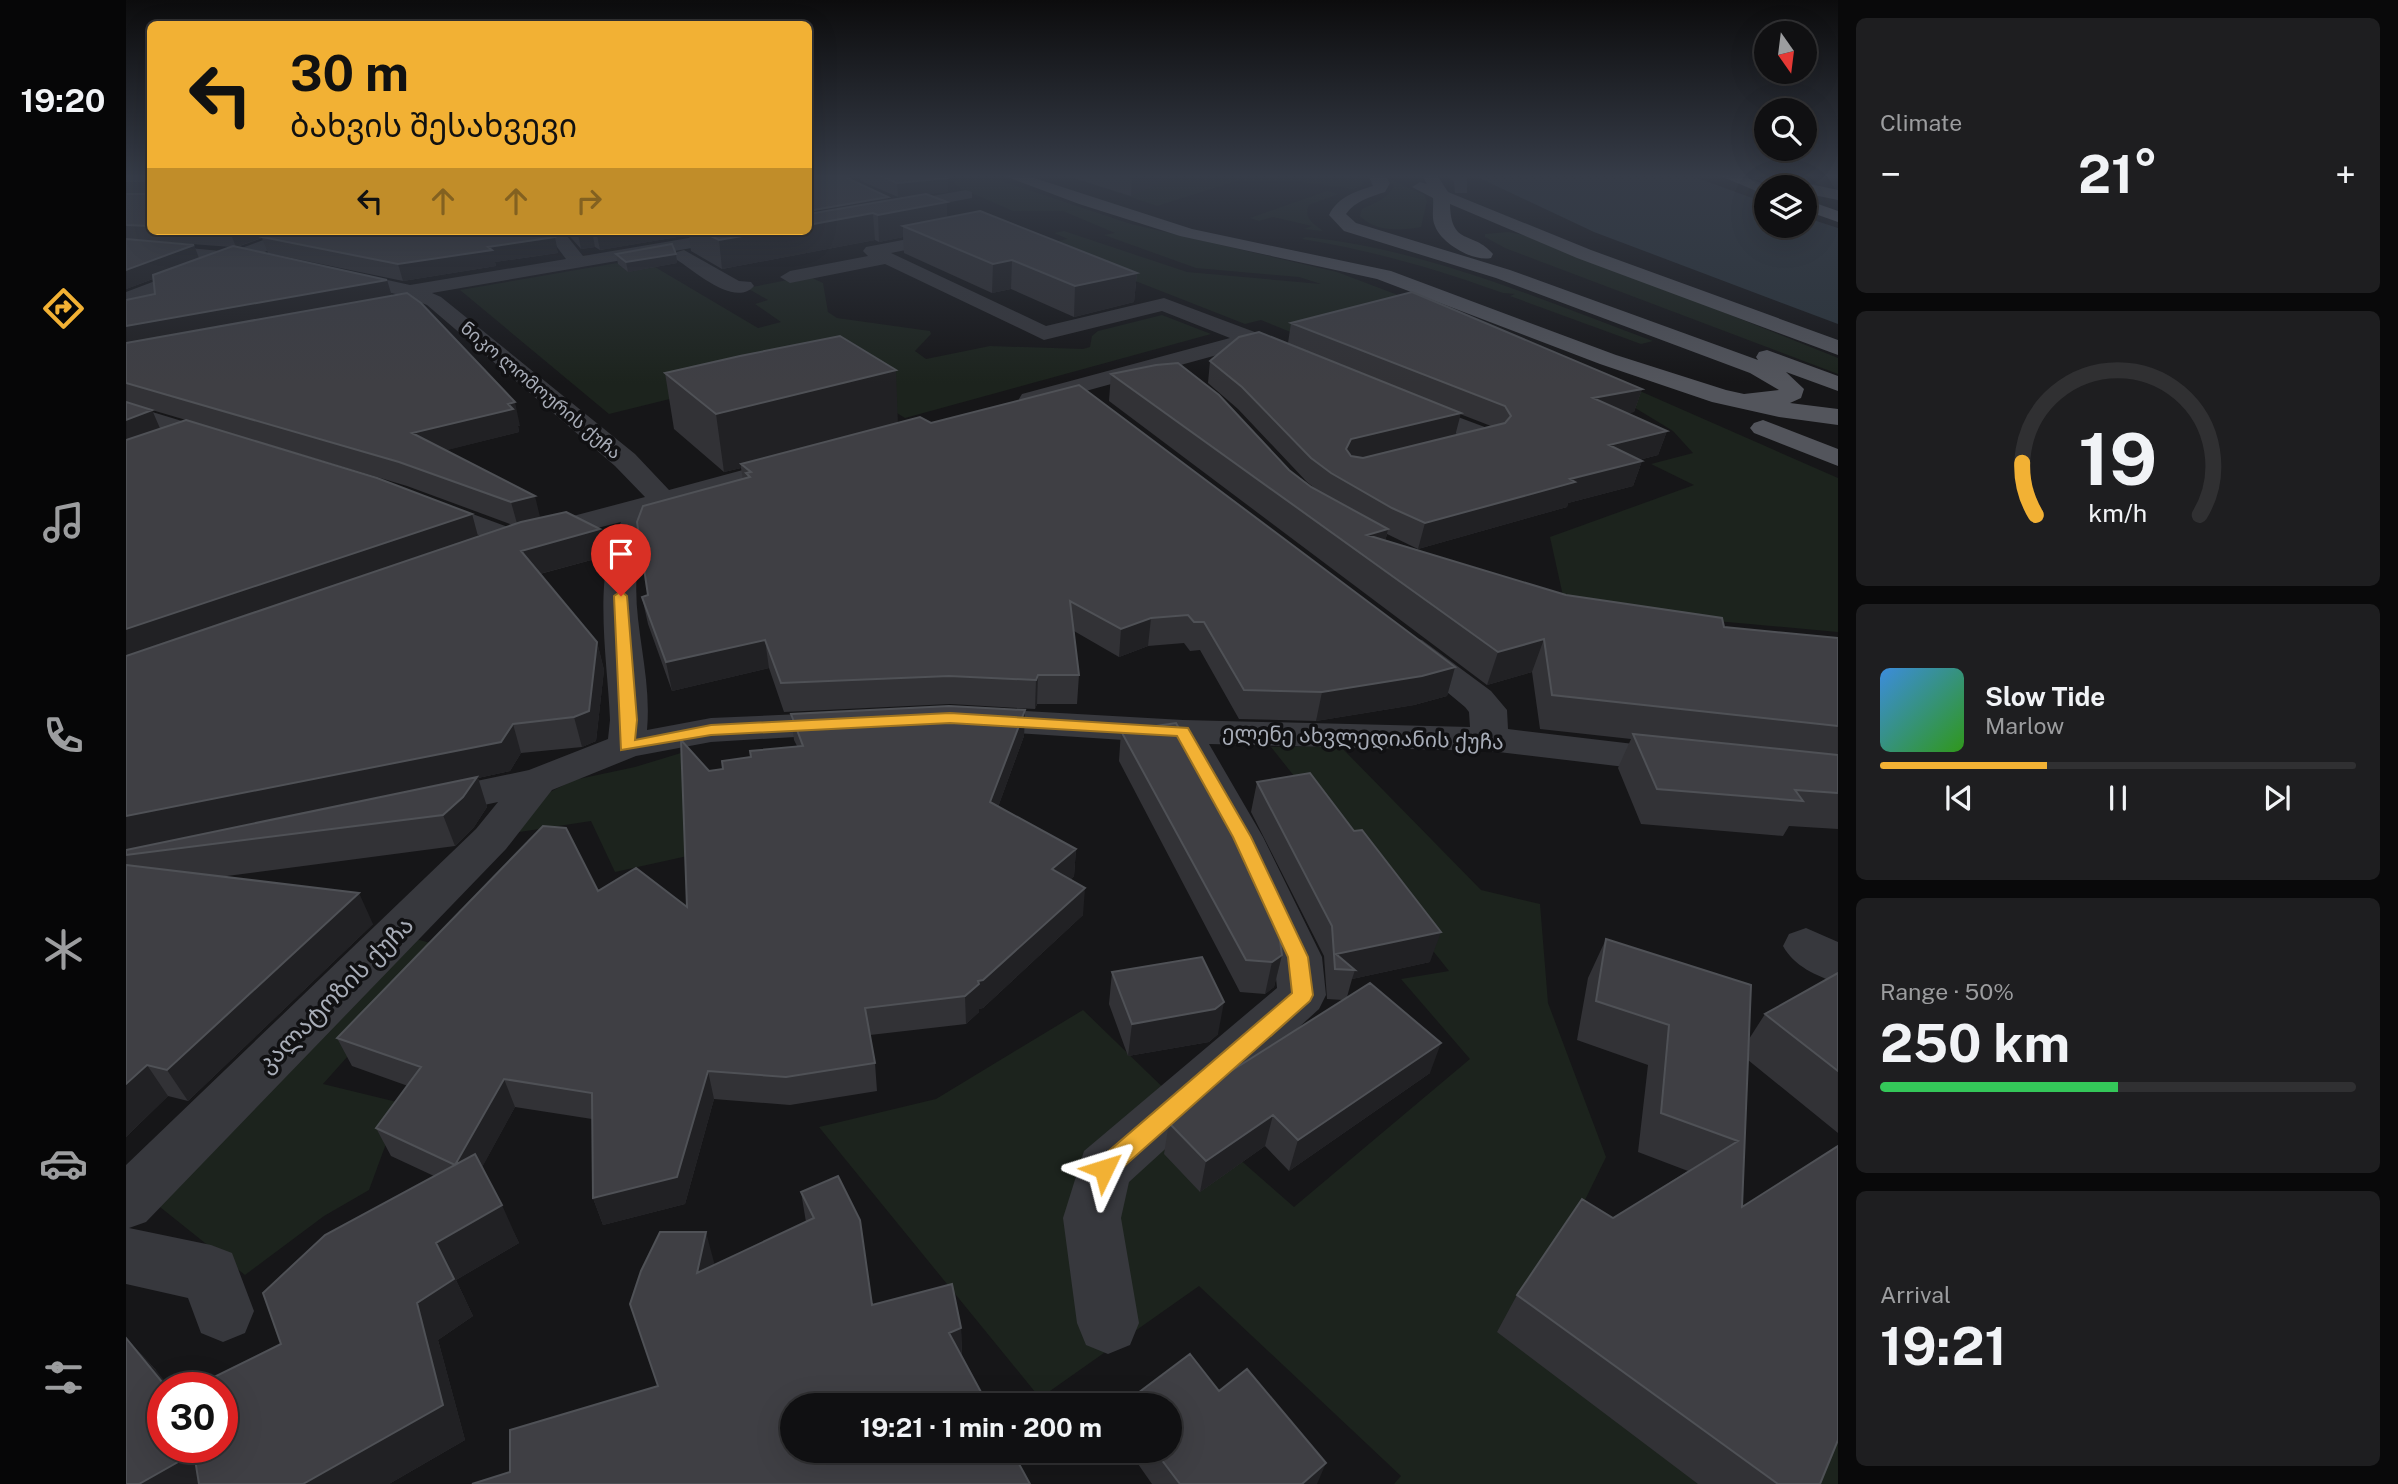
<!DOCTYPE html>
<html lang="en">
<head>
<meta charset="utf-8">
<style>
	body { margin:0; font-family:"Public Sans","Noto Sans Georgian",sans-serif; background:#1e1e20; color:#f1f3f6; height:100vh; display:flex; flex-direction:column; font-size:26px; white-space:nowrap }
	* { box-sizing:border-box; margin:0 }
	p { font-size:23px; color:#9c9d9f }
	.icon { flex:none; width:38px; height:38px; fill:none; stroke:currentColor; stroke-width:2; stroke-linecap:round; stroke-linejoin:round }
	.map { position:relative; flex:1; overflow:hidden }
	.sheet { display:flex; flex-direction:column; gap:18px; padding:18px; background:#09090a; width:560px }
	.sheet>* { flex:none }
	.guide { position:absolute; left:21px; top:21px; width:665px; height:214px; border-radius:10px; box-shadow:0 7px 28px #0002,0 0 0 2px #303032; background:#f2b134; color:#111; overflow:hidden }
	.needle { width:46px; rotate:166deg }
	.fabs { position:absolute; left:1628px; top:21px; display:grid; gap:14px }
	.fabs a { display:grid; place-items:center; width:63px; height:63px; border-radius:50%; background:#101012; box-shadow:0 7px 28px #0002,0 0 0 2px #303032; font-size:35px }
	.speed { position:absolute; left:21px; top:1372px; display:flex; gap:14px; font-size:35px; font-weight:700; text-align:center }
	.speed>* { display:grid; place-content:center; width:91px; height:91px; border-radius:50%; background:#101012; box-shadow:0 7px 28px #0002,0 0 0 2px #303032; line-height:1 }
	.speed .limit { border:10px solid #d22; background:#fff; color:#111 }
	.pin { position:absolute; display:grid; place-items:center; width:60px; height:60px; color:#fff; margin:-72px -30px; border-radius:50% 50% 50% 0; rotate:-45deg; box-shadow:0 0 7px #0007 }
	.pin .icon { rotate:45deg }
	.me { position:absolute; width:77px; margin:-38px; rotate:49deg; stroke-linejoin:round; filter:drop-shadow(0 0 5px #0008) }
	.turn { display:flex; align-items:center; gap:24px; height:147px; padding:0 28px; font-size:32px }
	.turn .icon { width:91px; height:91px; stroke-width:2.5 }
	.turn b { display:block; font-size:49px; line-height:60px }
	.lanes { display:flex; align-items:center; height:66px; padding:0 28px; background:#0003; justify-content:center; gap:35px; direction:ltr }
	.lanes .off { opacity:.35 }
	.big { font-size:52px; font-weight:700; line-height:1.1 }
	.sheet .widget { flex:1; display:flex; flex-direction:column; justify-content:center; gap:10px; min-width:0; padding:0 24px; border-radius:10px; background:#1e1e20 }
	.sheet .dial { align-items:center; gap:0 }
	.dial svg { height:182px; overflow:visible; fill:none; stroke:#303032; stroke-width:7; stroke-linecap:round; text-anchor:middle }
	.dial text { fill:#f1f3f6; stroke:none }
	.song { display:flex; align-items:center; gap:21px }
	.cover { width:84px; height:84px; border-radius:10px; background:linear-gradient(135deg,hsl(210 70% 55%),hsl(110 70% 35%)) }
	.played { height:7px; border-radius:4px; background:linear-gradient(90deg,#f2b134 35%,#303032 35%) }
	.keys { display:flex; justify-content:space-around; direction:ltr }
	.heat { display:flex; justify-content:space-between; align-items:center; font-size:38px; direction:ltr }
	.charge { height:10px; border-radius:5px; background:linear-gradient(90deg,#34c759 50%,#303032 0) }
	.trip { position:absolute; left:654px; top:1393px; width:402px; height:70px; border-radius:35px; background:#101012; box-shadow:0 7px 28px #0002,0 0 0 2px #303032; font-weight:700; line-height:70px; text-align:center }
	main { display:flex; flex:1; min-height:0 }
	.tabs { display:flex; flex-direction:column; width:126px; justify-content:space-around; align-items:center; background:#060607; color:#9c9d9f }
	.tabs .icon { width:49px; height:49px }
	.tabs .current { color:#f2b134 }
	.tabs b { font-size:32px; color:#f1f3f6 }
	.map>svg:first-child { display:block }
</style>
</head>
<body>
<main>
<nav class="tabs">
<b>19:20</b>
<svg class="icon current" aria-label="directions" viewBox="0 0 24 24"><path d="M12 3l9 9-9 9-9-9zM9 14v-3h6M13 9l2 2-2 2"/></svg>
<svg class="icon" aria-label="music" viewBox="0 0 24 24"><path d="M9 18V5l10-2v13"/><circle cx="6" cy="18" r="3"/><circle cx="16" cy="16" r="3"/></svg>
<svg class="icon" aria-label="phone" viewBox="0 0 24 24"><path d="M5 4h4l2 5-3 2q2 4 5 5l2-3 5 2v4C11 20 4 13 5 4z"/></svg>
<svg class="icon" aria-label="climate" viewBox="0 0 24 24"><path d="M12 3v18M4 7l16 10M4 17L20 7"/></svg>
<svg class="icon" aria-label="car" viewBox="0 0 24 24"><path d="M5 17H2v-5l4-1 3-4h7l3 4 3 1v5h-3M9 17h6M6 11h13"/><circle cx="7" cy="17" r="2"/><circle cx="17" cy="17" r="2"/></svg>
<svg class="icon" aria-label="filters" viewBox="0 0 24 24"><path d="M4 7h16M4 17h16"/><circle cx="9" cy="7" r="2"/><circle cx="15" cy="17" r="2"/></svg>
</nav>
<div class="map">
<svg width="1712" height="1484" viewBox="0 0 1712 1484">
	<rect width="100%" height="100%" fill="#161618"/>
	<path fill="#1c231d" d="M820 175H858L1005 224 1211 272 1441 359 1712 478V632L1512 614 1437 596 1424 537 1568 485 1525 464 1567 453 1547 431 1506 406 1177 337 1135 320 1119 324 915 244 942 239 928 233 938 231 1061 272 1195 284 1173 277 1070 268 978 235 989 233 937 211H887L834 188Z
		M940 175H1235L1238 180 1236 186 1227 189 1168 181 1114 180 1031 206Z
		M1260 177 1298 195 1301 201 1295 227C1276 231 1249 232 1234 216L1236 209C1248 203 1262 199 1268 186Z
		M1201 191 1213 194 1183 205C1177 218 1187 223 1197 231L1178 229 1186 226 1147 217 1133 221 1124 218Z
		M1382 232 1409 237 1712 358V374L1379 248 1359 237V234Z
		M1180 237C1299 249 1414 299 1527 341L1515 344 1384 296 1389 294 1377 293C1307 268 1248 251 1176 239Z
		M491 263 502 272 529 267 632 328 655 322 629 304 642 300 621 288 682 276 697 283 702 312 711 318 804 331 805 334 789 351 800 359 864 346 957 349 964 347 966 336 972 331 1036 315 1085 334 779 418 689 363 483 414 334 290Z
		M1214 746 1355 890 1414 904 1422 1003 1480 1157 1459 1200 1617 1359 1712 1358V1484H1268L1275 1476 1073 1286 914 1398 693 1127 810 1099 957 1010 1087 1136 1168 1207 1344 1059 1275 979 1323 971 1145 747Z
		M555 753 566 855 489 872 465 821 381 834 416 796 448 780 509 767Z
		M275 935 319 947 197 1084 275 1103 243 1190 198 1216 119 1275 24 1199Z"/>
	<path fill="#2c353c" d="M1347 175H1563L1640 203V226H1678V217L1712 228V324L1468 232Z"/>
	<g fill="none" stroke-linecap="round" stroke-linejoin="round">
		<path fill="#37383d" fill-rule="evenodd" d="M1321 175 1341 178V193H1329L1328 182Z
			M840 190 846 192V198L682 228V218Z
			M829 230 838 235 835 239 765 253 920 326 1038 298 1134 334 1143 342 1140 347 1124 346 905 406 896 404 893 399 896 394 1104 338 1036 311 918 340 759 264 664 283 654 277 664 271 742 256 737 251 740 247Z
			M161 231H186L132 255 146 257 148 261 146 265 109 264 0 305V292L82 261 0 252V242L105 252Z
			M419 231H437L457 256 604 231H644L635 236 306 293 315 297 509 454 543 490 668 456 678 458 682 464 678 470 529 514C488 588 528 653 521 730L585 718 719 712 732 715 738 723 732 731 719 734 585 742 510 756 426 790 380 849 20 1222 3 1228 85 1245 106 1253 128 1311 119 1333 97 1342 75 1333 62 1298 0 1284V1165L350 829 372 802 307 816 293 813 286 803 293 793 403 770 482 739 484 720C482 662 465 572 495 522L409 544 403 543 390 549 290 512 286 506 290 500 300 497 396 532 398 529 519 497 489 466 301 305 278 296 205 279 202 275 212 269 284 285 440 259Z
			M558 250 613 281 625 282 628 286C609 308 569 271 551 260L549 256 551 252Z
			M1284 399 1372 432 1376 438C1368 450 1336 456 1323 453L1319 447 1323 441 1338 437 1275 411 1272 406 1275 401Z
			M0 404 102 435 106 441 102 447 93 449 0 419Z
			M1284 637 1296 640 1365 691 1381 710 1382 729 1550 749 1564 752 1570 761 1564 770 1550 773 1364 751 1083 744 1137 837 1196 957 1200 995 1193 1009 1003 1182 995 1218 1013 1323 1004 1345 982 1354 960 1345 951 1323 937 1218 958 1151 1151 988 1148 957 1095 837 1044 743 846 730 833 727 827 719 833 711 846 708 1057 720 1344 727 1343 712 1339 707 1267 647 1272 640Z
			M1680 928 1712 942V983C1690 976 1668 966 1657 946L1663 934Z"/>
		<path fill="#53555c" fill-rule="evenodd" d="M876 175H899L1066 229 1265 271 1490 355 1600 390 1618 394 1653 390 1624 373 1370 278 1218 231 1203 215C1212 197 1228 192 1247 186L1242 175H1258L1264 183 1259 192C1244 197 1229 201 1220 214L1230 223 1384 270 1632 360 1630 357 1633 352 1641 350 1712 376V391L1660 372 1678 389 1675 398 1664 403 1712 409V425L1653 417 1586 402 1474 364 1251 279 1054 236 953 204Z
			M1299 175H1311L1322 192 1465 250 1712 340V355L1451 258 1324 204C1325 247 1347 230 1367 254L1365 258C1347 262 1315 243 1309 226 1305 217 1308 207 1307 198L1286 187 1294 182 1301 184 1297 178Z
			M1612 175H1642L1712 190V200L1678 193V187H1655Z
			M1637 420 1712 449V466L1628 433 1624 428 1628 423Z"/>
		<path fill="#63666e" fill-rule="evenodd" d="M1592 175H1614L1646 187H1640V195Z
			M1678 199 1712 211V222L1678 210Z"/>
	</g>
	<path fill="#323236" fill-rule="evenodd" d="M0 175H24V231H424L432 253 369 262 370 266 277 281 142 253 136 238 111 247 261 280 266 296 394 426H392L393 432 320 450 414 518 480 556 414 574 471 642 478 670 470 741 456 747 395 753 384 771 352 778 361 807 348 827 329 846 93 877 247 924 62 1101 42 1096 0 1137V300L29 294 27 279 0 289ZM0 239 105 247 73 258 68 245ZM26 410 60 420 34 429ZM100 432 281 486 387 525 352 537 346 514Z
		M730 175H818L822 178V192L800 194 821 202V217L1011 273 1008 302 948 317 885 289 866 293 778 253 777 237 753 242 749 240 596 269 565 251 563 235 474 250 469 247 455 249 439 231H682L719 177 762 197V200L798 194 772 197 735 181Z
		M938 175H1060L1044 178 1005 196Z
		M490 254H550L551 263 502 272 492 264Z
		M1165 323 1516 389 1508 412 1501 413 1541 431 1532 455 1513 460 1516 461 1507 486 1442 503 1441 507 1292 549 1261 534 1259 541 1440 595 1598 627 1712 638V829L1663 826 1657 836 1515 824 1492 768 1505 739 1414 729 1406 672 1361 685 983 401 985 374 1163 470 1190 489 1181 482 1112 409 1082 383 1084 361 1162 343ZM1334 414 1365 426 1329 435Z
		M539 373 772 422 805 423 1329 667 1321 696 1288 705 1190 721 1113 719 1074 650 1064 651 1058 643 1022 646 993 657 948 631 953 675 951 704H911L909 709 824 704 658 712 643 668 546 691 522 624 516 597 522 595 617 479 615 468 598 472 548 429Z
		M899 710 898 736 872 807 950 849 948 876 945 879 957 915 857 1008 853 1009V1012L840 1024 744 1035 749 1063 751 1091 664 1105 588 1099 559 1204 477 1225 467 1198 466 1119 389 1107 356 1167 393 1243 330 1280 347 1316 312 1340 339 1440 263 1484H0V1338L30 1370 37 1447 155 1344 308 1176 265 1156 250 1128 282 1086 226 1066 211 1038 472 891 561 907 583 771 597 769 625 757 671 746 668 740 665 714Z
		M995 731 1156 955 1148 987 1139 994 1114 992 993 761Z
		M1131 782 1304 962 1226 979 1221 997 1304 1073 1163 1171 1139 1146 1074 1192 1038 1154 1043 1123 1217 1000 1201 999 1198 956 1125 812Z
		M1480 939 1623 1039 1639 1014 1712 973V1133L1622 1060 1616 1207 1694 1484H1572L1371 1332 1391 1295 1487 1218 1562 1171 1512 1152 1522 1065 1451 1040 1462 978Z
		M986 972 1092 1034 1083 1042 1002 1056 983 1004Z
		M675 1192 746 1305 835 1328 836 1357 384 1472 532 1386 588 1265 680 1222Z
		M1093 1391 1191 1484H1026L1003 1451H1045Z"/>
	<path fill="#212124" d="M1006 175H1060L1044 178 1005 196Z
		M822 178V192L772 197 771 183Z
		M762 197 763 211 747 214 749 240 596 269 593 240 643 231H682V211Z
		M821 202V228L777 226V237L753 242 752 215Z
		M106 231H154L110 247 104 232Z
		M466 231 469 247 455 249 452 234Z
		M494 231H562L563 235 474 250 471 235Z
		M429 237 432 253 369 262 370 266 277 281 272 264 362 247Z
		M68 245 74 261 0 289V270Z
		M550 254 551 263 502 272 500 262Z
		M886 260 885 289 866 293 867 264Z
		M1011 273 1008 302 948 317 949 286Z
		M261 280 267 300 0 348V326Z
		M770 370 772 425 615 464V468L598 472 590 414Z
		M1516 389 1508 412 1460 421 1467 398Z
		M389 402 394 426H392L393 432 294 457 286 433Z
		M26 410 36 433 0 448V420Z
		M1335 413 1329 436 1220 463V449L1225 439Z
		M1541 431 1532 455 1474 470 1483 445Z
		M1516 461 1507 486 1442 503 1441 507 1292 549 1299 523 1444 479Z
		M409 496 415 521 392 527 385 502Z
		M346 514 353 540 0 662V629Z
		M474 529 480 556 402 577 395 551Z
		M1262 529 1255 560 1241 535Z
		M1025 618 1022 646 993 657 995 629Z
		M1418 639 1406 672 1361 685 1372 652Z
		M639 640 643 668 546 691 540 662Z
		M471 642 478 670 470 741 456 747 448 717Z
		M1329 667 1321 696 1288 705 1190 721 1196 692Z
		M912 675 911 704 909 709 910 680Z
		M899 710 898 736 864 829V802Z
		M387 724 395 753 384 771 352 778 361 807 348 827 329 846 317 815 0 850V816Z
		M950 849 948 876 925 896 926 869Z
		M959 888 957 915 857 1008 853 1009V1012L840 1024 839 996 852 981Z
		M233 893 247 924 62 1101 41 1070Z
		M1315 932 1304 962 1226 979 1229 970 1210 954Z
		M1156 955 1148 987 1139 994 1146 962Z
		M1098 1002 1092 1034 1083 1042 1002 1056 1006 1024Z
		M1315 1043 1304 1073 1163 1171 1172 1140Z
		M21 1065 42 1096 0 1137V1084Z
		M582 1071 588 1099 559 1204 477 1225 467 1198Z
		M378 1079 389 1107 342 1193 329 1165Z
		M1147 1115 1139 1146 1074 1192 1080 1161Z
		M376 1205 393 1243 330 1280 347 1316 312 1340 339 1440 263 1484H177L310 1243Z
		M580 1232 589 1266 571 1273Z
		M835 1328 836 1361 823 1333Z
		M0 1338 30 1370 44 1388H41Z
		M68 1453 98 1484H13Z
		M1200 1463 1191 1484H1176Z"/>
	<path fill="#3f3f44" stroke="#4f5156" stroke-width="2" d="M0 175H24V226L0 225V194H20V181H0Z
		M682 175H717L719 177 762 197 682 211Z
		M753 175H818L822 178 771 183Z
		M800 194 821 202 752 215 747 213 682 225V214Z
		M854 211 1011 273 949 286 886 260 867 264 777 226Z
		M151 231H424L429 237 362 247 366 250 272 264 136 237Z
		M450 231H494L471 235 466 231 452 234Z
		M575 231H646L593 240Z
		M0 239 68 245 0 270Z
		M546 244 550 254 500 262 490 254Z
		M107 246 261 280 0 326V300L29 294 27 275Z
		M1286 292 1516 389 1467 398 1541 431 1483 445 1516 461 1444 479 1449 482 1299 523 1266 508 1205 473 1185 458 1116 387 1084 361 1113 337 1133 332 1335 413 1225 439 1220 449 1225 456 1237 458 1379 423 1385 416 1379 406 1165 323Z
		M281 293 295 303 389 402 382 404 387 409 286 433 409 496 385 502 273 462 0 383V343Z
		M714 336 770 370 590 414 539 373 614 356Z
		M1052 363 1093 395 1163 470 1185 487 1262 529 1241 535 1440 595 1596 618 1598 627 1712 638V726L1426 695 1418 639 1372 652 985 374 1030 365Z
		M953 385 1329 667 1296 676 1196 692 1118 690 1078 622H1068L1062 615 1025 618 995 629 944 601 953 675H912L910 680 823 676 655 683 639 640 540 662 516 597 522 595 511 522 517 506 624 477 620 473 625 472 615 464 794 417 805 423Z
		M0 402 26 410 0 420Z
		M60 420 251 478 346 514 0 629V440Z
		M440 512 474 529 395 551 471 642 463 711 448 717 387 724 375 742 0 816V656L395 522Z
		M823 706 899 710 864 802 950 849 926 869 959 888 857 980 852 981 853 984 839 996 739 1008 749 1063 660 1077 582 1071 551 1177 467 1198 466 1093 378 1079 329 1165 250 1128 295 1067 211 1038 417 826 440 828 472 891 510 868 561 907 555 740 583 771 597 769 596 761 625 757 624 751 677 746 665 714Z
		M1050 723 1098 807 1152 926 1156 955 1146 962 1120 960 995 731Z
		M1507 734 1712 755V793L1669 790 1677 801 1531 789Z
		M1184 773 1228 831 1236 830 1315 932 1210 954 1229 970 1209 969 1206 926 1131 782Z
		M351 777 337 797 317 815 0 855V850Z
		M0 865 233 893 41 1070 21 1065 0 1084Z
		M1480 939 1625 985 1616 1207 1712 1146V1440L1694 1484H1652L1391 1295 1456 1199 1487 1218 1612 1141 1535 1113 1543 1025 1470 1001Z
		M1076 957 1098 1002 1089 1009 1006 1024 986 972Z
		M1712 973V1071L1639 1014Z
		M1244 983 1315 1043 1172 1140 1147 1115 1080 1161 1043 1123 1094 1078Z
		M349 1154 376 1205 310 1243 328 1279 291 1303 317 1405 177 1484H73L68 1453 13 1484H0V1338L41 1388H37V1447H96V1388H66L155 1344 137 1293 199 1235Z
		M712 1176 734 1220 746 1305 826 1284 835 1328 823 1333 862 1405H667V1451H886L904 1484H346L384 1472V1430L532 1386 504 1304 515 1271 534 1232H580L571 1273 688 1218 675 1192Z
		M1064 1354 1093 1391 1121 1369 1200 1463 1176 1484H1054L1029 1451H1045V1405H996Z"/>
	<linearGradient id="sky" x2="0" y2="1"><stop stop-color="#0c0c0d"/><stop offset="0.46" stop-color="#363c48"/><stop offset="1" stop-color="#363c48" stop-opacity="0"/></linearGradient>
	<rect width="1712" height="383" fill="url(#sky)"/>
	<path fill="#f2b134" stroke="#9d7322" stroke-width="2" d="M495 591 501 596 511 720 509 740 585 725 824 713 1062 728 1125 837 1182 957 1187 995 1184 1001 986 1177 978 1180 970 1177 966 1169 970 1162 1166 993 1162 957 1107 837 1051 736 824 723 585 735 495 750 488 596Z"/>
	<g text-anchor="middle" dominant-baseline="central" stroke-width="7" stroke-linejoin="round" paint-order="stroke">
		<g font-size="18" fill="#a8adb8" stroke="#111113">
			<text transform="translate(415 390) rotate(40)">ნიკო ლომოურის ქუჩა</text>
		</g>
		<g font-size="21" fill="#a8adb8" stroke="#111113">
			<text transform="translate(1237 737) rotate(2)">ელენე ახვლედიანის ქუჩა</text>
		</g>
		<g font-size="24" fill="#a8adb8" stroke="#111113">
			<text transform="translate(209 994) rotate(-45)">კალატოზის ქუჩა</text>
		</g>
	</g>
</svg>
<div class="fabs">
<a><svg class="needle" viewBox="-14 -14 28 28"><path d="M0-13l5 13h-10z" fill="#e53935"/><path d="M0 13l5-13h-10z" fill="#9c9d9f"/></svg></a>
<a><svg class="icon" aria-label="search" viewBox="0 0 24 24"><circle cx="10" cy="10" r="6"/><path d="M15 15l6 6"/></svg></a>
<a><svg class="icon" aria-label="layers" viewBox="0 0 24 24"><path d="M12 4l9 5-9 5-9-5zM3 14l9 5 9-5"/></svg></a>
</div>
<div class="speed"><div class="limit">30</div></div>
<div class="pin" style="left:495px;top:596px;background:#d93025"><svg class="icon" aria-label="arrive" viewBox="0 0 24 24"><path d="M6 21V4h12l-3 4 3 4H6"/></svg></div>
<svg class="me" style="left:978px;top:1169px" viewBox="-20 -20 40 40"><path d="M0-17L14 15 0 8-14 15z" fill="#f2b134" stroke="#fff" stroke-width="4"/></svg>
<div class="trip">19:21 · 1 min · 200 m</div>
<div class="guide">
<div class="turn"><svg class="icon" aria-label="left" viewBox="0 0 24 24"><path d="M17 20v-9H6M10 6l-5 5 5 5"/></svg><div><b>30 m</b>ბახვის შესახვევი</div></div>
<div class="lanes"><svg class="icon" aria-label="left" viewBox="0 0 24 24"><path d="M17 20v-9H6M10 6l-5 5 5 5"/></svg><svg class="icon off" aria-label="ahead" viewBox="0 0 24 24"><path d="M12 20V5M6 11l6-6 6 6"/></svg><svg class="icon off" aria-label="ahead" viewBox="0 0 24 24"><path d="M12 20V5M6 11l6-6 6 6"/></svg><svg class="icon off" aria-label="right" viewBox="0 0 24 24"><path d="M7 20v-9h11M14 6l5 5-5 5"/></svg></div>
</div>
</div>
<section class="sheet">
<div class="widget"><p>Climate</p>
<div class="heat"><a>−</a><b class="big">21°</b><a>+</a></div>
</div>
<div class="widget dial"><svg viewBox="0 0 100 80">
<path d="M14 69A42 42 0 1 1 86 69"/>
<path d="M14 69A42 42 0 0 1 8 46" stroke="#f2b134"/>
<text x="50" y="56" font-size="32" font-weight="700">19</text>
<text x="50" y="72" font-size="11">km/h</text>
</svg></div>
<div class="widget">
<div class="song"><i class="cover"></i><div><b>Slow Tide</b><p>Marlow</p></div></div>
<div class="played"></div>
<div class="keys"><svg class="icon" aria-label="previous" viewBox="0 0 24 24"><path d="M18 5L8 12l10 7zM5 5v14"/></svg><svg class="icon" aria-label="pause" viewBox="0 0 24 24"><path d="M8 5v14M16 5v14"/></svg><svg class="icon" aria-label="next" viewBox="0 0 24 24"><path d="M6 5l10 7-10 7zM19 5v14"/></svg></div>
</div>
<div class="widget"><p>Range · 50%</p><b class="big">250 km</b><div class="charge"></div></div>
<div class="widget"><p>Arrival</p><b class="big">19:21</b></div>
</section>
</main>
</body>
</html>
